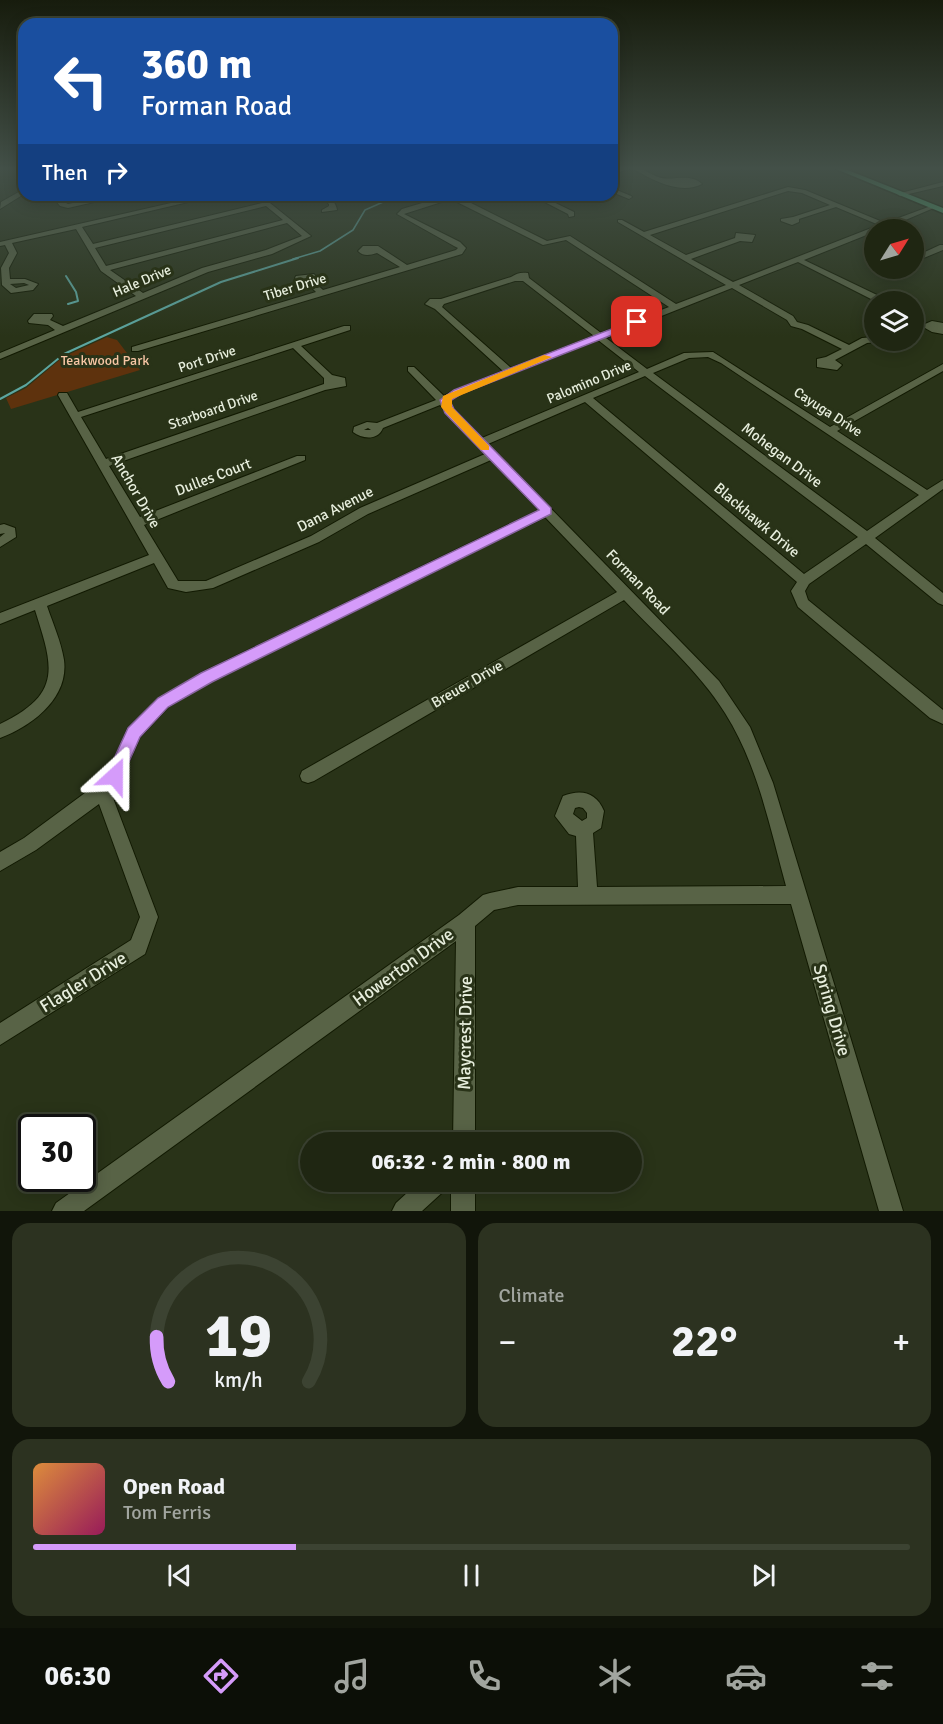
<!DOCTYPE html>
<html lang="en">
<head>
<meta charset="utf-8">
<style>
	body { margin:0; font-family:Signika,sans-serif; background:#2c3220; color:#f1f3f6; height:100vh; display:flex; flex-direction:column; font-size:22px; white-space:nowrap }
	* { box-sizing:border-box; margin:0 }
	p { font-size:20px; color:#a1a59f }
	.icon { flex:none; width:33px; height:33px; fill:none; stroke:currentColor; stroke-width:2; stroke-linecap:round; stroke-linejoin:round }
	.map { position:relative; height:1211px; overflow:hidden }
	.sheet { display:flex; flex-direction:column; gap:12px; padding:12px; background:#11150a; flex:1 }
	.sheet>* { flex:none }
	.guide { position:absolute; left:18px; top:18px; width:600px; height:183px; border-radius:18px; box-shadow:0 3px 15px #0003,0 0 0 2px #3c4332; background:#1a4fa0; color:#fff; overflow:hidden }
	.needle { width:39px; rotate:53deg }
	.buttons { position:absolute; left:864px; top:219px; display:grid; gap:12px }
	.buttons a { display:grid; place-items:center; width:60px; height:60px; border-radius:50%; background:#1f2612; box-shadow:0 3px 15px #0003,0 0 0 2px #3c4332; font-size:30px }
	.speed { position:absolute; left:18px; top:1114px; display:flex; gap:12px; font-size:30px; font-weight:700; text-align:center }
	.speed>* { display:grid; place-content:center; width:78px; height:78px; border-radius:50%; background:#1f2612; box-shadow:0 3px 15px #0003,0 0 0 2px #3c4332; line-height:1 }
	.speed .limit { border:3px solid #111; border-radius:9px; background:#fff; color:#111 }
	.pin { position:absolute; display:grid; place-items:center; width:51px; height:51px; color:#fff; margin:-26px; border-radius:12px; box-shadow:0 3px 9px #0006 }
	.me { position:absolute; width:66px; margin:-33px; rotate:24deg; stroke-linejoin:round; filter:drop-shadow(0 0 4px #0008) }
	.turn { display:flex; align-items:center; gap:21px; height:126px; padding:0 24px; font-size:27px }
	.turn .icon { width:78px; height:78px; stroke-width:2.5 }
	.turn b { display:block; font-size:42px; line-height:51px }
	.then { display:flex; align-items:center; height:57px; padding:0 24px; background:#0003; gap:12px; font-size:22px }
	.big { font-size:45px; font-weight:700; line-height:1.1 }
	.sheet .card { flex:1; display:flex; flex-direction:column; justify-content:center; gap:9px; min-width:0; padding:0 21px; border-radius:18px; background:#2c3220 }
	.sheet .dial { align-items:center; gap:0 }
	.dial svg { height:156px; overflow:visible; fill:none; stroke:#3c4332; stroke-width:7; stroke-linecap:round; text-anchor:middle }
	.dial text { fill:#f1f3f6; stroke:none }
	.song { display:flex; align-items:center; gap:18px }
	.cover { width:72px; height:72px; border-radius:9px; background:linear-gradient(135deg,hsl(30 70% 55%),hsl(330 70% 35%)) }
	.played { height:6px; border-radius:3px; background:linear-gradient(90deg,#d59bfa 30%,#3c4332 30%) }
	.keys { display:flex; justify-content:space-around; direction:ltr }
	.heat { display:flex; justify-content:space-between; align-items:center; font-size:33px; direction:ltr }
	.sheet .tiles { flex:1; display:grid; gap:12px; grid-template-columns:1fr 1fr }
	.card:last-child { grid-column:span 2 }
	.trip { position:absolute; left:300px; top:1132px; width:342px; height:60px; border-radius:30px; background:#1f2612; box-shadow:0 3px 15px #0003,0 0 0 2px #3c4332; font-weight:700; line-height:60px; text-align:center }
	.menu { display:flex; height:96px; justify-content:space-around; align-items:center; background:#0c0f07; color:#a1a59f }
	.menu .icon { width:42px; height:42px }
	.menu .active { color:#d59bfa }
	.menu b { font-size:27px; color:#f1f3f6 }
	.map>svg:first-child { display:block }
</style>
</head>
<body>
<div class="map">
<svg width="943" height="1211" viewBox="0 0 943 1211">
	<rect width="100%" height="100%" fill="#293318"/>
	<path fill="#5e320d" d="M107 337 117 340 140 370 11 409 6 398 26 388 63 357Z"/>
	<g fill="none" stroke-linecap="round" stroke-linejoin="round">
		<path stroke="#5ca6a0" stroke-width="1.5" d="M293 259 320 251 353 230 365 210 399 195"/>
		<path stroke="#5ca6a0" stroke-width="2" d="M66 276 76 292 78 301 68 304
			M0 399 26 385 64 354 221 282 298 258"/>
		<g stroke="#121a02" stroke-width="2">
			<path id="minor" d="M626 167 633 168 612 174V170Z
				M722 167H745L742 169Z
				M839 167H870L836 170V168Z
				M635 168C643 168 650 174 658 177 673 182 689 172 702 184 681 195 654 181 635 170Z
				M943 182V186L900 196 897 194Z
				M788 187 805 190 885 223 931 206 936 207 882 230H874V232L804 260 877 295V299H871L798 262 739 285 793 316 797 322 808 325 849 345 862 338 874 337 877 342 867 343 835 360 842 365 837 370 817 367V359L826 357 842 349 802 329 791 326 787 320 732 288 606 338 647 369 684 353 713 352 830 427 943 364V371L837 431 927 490 943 480V489L875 538 943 593V605L938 603 866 544 809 584 805 591 808 600 943 710V724L930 718 798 607 791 591 797 582 585 402 488 444 719 681 750 727 773 783 903 1211H879L791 904 518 905 494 910 475 926V1143H453L456 941 84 1211H52L56 1203 459 915 483 895 490 893 518 887H578L576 836 569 834 555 816 563 796C581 789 596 792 604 811L601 828 593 833 597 887 786 886C770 828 758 765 725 713 699 671 658 636 624 600L314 781 308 783 302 781 300 776 302 771 617 592 545 517 211 681 168 707 140 737 113 798 158 917 145 954 0 1045V1023L131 940 140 917 99 804 36 850 0 871V852L24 838 89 790 95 787 101 789 128 728 158 699 201 673 539 510 491 460 368 514 319 542 213 588 186 592 168 588 154 563 47 606C53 624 61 641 64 660 69 698 32 726 0 738V724C63 694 53 667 35 610L0 624V613L149 555 58 395 59 393H67L78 412 344 326H350V330L301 346 332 375 345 378 346 386 325 390 109 466 140 517 297 456H305V460L144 525 178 581H206L311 536 360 508 485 454 440 405 383 428C378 441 362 439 353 432L354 427 367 422 377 423 436 400 408 371V367H414L444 396 455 390 503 371 435 309 425 304 430 299H441L511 277C517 273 521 272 528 273L529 278 601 333 669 307 566 240 543 245 451 199 404 214 460 242 466 248 462 254 138 351H132V347L316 292 308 284H299L295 278 296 276 314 274 317 278 314 282 323 290 400 267 377 253C370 255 364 257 358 251L363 246H378L407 265 456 250 458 248 454 246 397 214 402 209 449 195H455L547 241 570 236 676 304 726 285 618 222V220H622L644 232ZM788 191 802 193 830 205 793 217 781 219V221L792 225 799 222V219L836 207 879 225 733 282 691 259 740 241 752 242 755 235 736 233 735 238 686 255 650 235ZM515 281H523L594 336 511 368 442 307 444 304ZM598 340 639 372 482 438 450 405V401L461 394ZM293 348 324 378V384L106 459 81 417ZM708 357 721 363 919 495 867 531 653 373 689 358ZM645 376 858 537 804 574 593 398ZM368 428 371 430H364ZM579 807 583 808 587 813V818L582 821 573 814 575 808Z
				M612 188 631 196 632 197 629 199 612 192Z
				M24 189V194L0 209 1 202Z
				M58 195H64L62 201 68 204 112 195H125L68 208 60 206 56 201Z
				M206 195H218L82 227 93 244 262 203 253 195H260L311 236 272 254 208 272 0 359V353L55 330 48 325 29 323 28 321 34 314H52L53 316 50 320 63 326 136 296 101 271 76 229 12 243 17 253 9 268 10 279H25L38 284 33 290 11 293 2 285 1 268 9 253 5 245 0 246V242ZM266 206 283 220 106 266 95 248ZM287 223 302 236 266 250 202 268 143 293 110 270ZM24 283 29 285 16 288 10 284Z
				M319 195C329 195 336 202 337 210L322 212V210L329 206V204Z
				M531 195H539L574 212V216L569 217 568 214Z
				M940 245H943V250L914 262V257Z
				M882 268H900V269L892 274Z
				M932 321 943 323V334L932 332 925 328V324Z
				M4 524 15 528 16 537 0 547V537L5 533 0 534V525Z
				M419 1182H449L445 1190 422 1211H392L396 1203Z
				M451 1182H475V1211H451Z"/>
		</g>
		<g stroke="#121a02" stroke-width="3">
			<path id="major" d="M831 167H840L943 208V213Z"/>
		</g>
		<use href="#minor" fill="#586346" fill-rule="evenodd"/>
		<use href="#major" fill="#4daa75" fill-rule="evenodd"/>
	</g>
	<linearGradient id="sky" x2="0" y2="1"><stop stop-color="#171c0d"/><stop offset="0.5" stop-color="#435048"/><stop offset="1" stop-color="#435048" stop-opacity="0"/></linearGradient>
	<rect width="943" height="337" fill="url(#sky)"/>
	<path fill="#d59bfa" stroke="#8a65a2" stroke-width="1.5" d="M637 319 640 320V324L461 394 450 401 454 409 551 508V514L212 682 168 707 140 737 120 782 115 784 109 782 106 776 128 728 158 698 201 673 539 510 445 413 440 400 454 390Z"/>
	<path fill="#f59e0b" d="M544 355 552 357 452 399V407L489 446V450H481L441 407 443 396Z"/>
	<g text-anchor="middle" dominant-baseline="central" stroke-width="6" stroke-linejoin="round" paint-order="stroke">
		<g font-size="14" fill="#e7eedd" stroke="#293318">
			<text transform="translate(142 281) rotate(-23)">Hale Drive</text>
			<text transform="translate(295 287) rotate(-17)">Tiber Drive</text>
			<text transform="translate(207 359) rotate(-18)">Port Drive</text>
			<text transform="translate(589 382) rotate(-23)">Palomino Drive</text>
			<text transform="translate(213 410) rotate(-19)">Starboard Drive</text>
			<text transform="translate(828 412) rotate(33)">Cayuga Drive</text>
		</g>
		<g font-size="14" fill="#f7c6a5" stroke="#293318">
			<text x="105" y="360">Teakwood Park</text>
		</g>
		<g font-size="15" fill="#e7eedd" stroke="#293318">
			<text transform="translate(782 455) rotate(37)">Mohegan Drive</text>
			<text transform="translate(213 477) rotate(-21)">Dulles Court</text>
			<text transform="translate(136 491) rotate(60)">Anchor Drive</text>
			<text transform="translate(335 509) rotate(-27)">Dana Avenue</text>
			<text transform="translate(757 520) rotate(40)">Blackhawk Drive</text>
			<text transform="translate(638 582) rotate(46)">Forman Road</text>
			<text transform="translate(467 684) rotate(-30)">Breuer Drive</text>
		</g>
		<g font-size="18" fill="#e7eedd" stroke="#293318">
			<text transform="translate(403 967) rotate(-36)">Howerton Drive</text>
			<text transform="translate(83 982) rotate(-32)">Flagler Drive</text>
			<text transform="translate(832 1010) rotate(74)">Spring Drive</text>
			<text transform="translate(465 1033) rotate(-89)">Maycrest Drive</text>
		</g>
	</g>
</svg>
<div class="buttons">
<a><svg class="needle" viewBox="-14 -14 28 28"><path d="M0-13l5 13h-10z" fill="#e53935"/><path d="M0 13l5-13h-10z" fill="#a1a59f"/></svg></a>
<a><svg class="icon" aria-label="layers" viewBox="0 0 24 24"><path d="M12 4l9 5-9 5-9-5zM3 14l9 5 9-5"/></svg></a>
</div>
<div class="speed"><div class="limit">30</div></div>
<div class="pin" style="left:637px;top:322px;background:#d93025"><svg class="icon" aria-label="arrive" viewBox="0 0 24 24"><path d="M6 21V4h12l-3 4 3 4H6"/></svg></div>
<svg class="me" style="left:115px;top:776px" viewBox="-20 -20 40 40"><path d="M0-17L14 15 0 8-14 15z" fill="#d59bfa" stroke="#fff" stroke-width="4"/></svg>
<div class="trip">06:32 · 2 min · 800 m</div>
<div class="guide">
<div class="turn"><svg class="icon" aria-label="left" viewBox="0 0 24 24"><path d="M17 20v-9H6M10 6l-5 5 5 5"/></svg><div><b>360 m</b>Forman Road</div></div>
<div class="then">Then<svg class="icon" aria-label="right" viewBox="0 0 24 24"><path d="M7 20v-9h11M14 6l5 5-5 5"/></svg></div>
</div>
</div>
<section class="sheet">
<div class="tiles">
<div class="card dial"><svg viewBox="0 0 100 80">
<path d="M14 69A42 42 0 1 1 86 69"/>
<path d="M14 69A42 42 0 0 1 8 46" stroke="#d59bfa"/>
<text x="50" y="56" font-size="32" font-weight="700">19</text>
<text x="50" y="72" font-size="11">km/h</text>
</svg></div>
<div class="card"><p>Climate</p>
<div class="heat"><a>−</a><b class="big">22°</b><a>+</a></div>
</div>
<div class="card">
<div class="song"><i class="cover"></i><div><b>Open Road</b><p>Tom Ferris</p></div></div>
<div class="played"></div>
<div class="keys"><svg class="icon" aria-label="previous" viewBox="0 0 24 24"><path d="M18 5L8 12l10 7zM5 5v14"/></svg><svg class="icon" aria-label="pause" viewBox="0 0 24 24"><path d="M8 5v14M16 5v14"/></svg><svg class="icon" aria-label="next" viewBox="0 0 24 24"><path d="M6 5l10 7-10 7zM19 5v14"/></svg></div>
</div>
</div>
</section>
<nav class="menu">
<b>06:30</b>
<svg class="icon active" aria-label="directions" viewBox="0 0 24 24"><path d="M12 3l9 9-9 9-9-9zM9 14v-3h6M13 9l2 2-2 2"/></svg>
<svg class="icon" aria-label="music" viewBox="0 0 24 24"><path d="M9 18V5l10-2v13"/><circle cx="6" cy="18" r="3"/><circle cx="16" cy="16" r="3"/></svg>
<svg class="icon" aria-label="phone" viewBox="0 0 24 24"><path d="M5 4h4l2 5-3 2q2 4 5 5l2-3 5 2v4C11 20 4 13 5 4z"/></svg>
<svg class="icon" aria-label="climate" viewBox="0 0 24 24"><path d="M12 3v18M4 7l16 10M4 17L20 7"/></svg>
<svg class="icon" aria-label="car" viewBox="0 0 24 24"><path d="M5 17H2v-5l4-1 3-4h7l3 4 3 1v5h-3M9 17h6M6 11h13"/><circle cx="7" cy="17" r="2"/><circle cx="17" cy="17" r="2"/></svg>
<svg class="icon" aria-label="filters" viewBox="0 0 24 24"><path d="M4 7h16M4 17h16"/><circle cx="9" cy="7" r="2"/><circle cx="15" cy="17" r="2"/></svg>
</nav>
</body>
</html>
